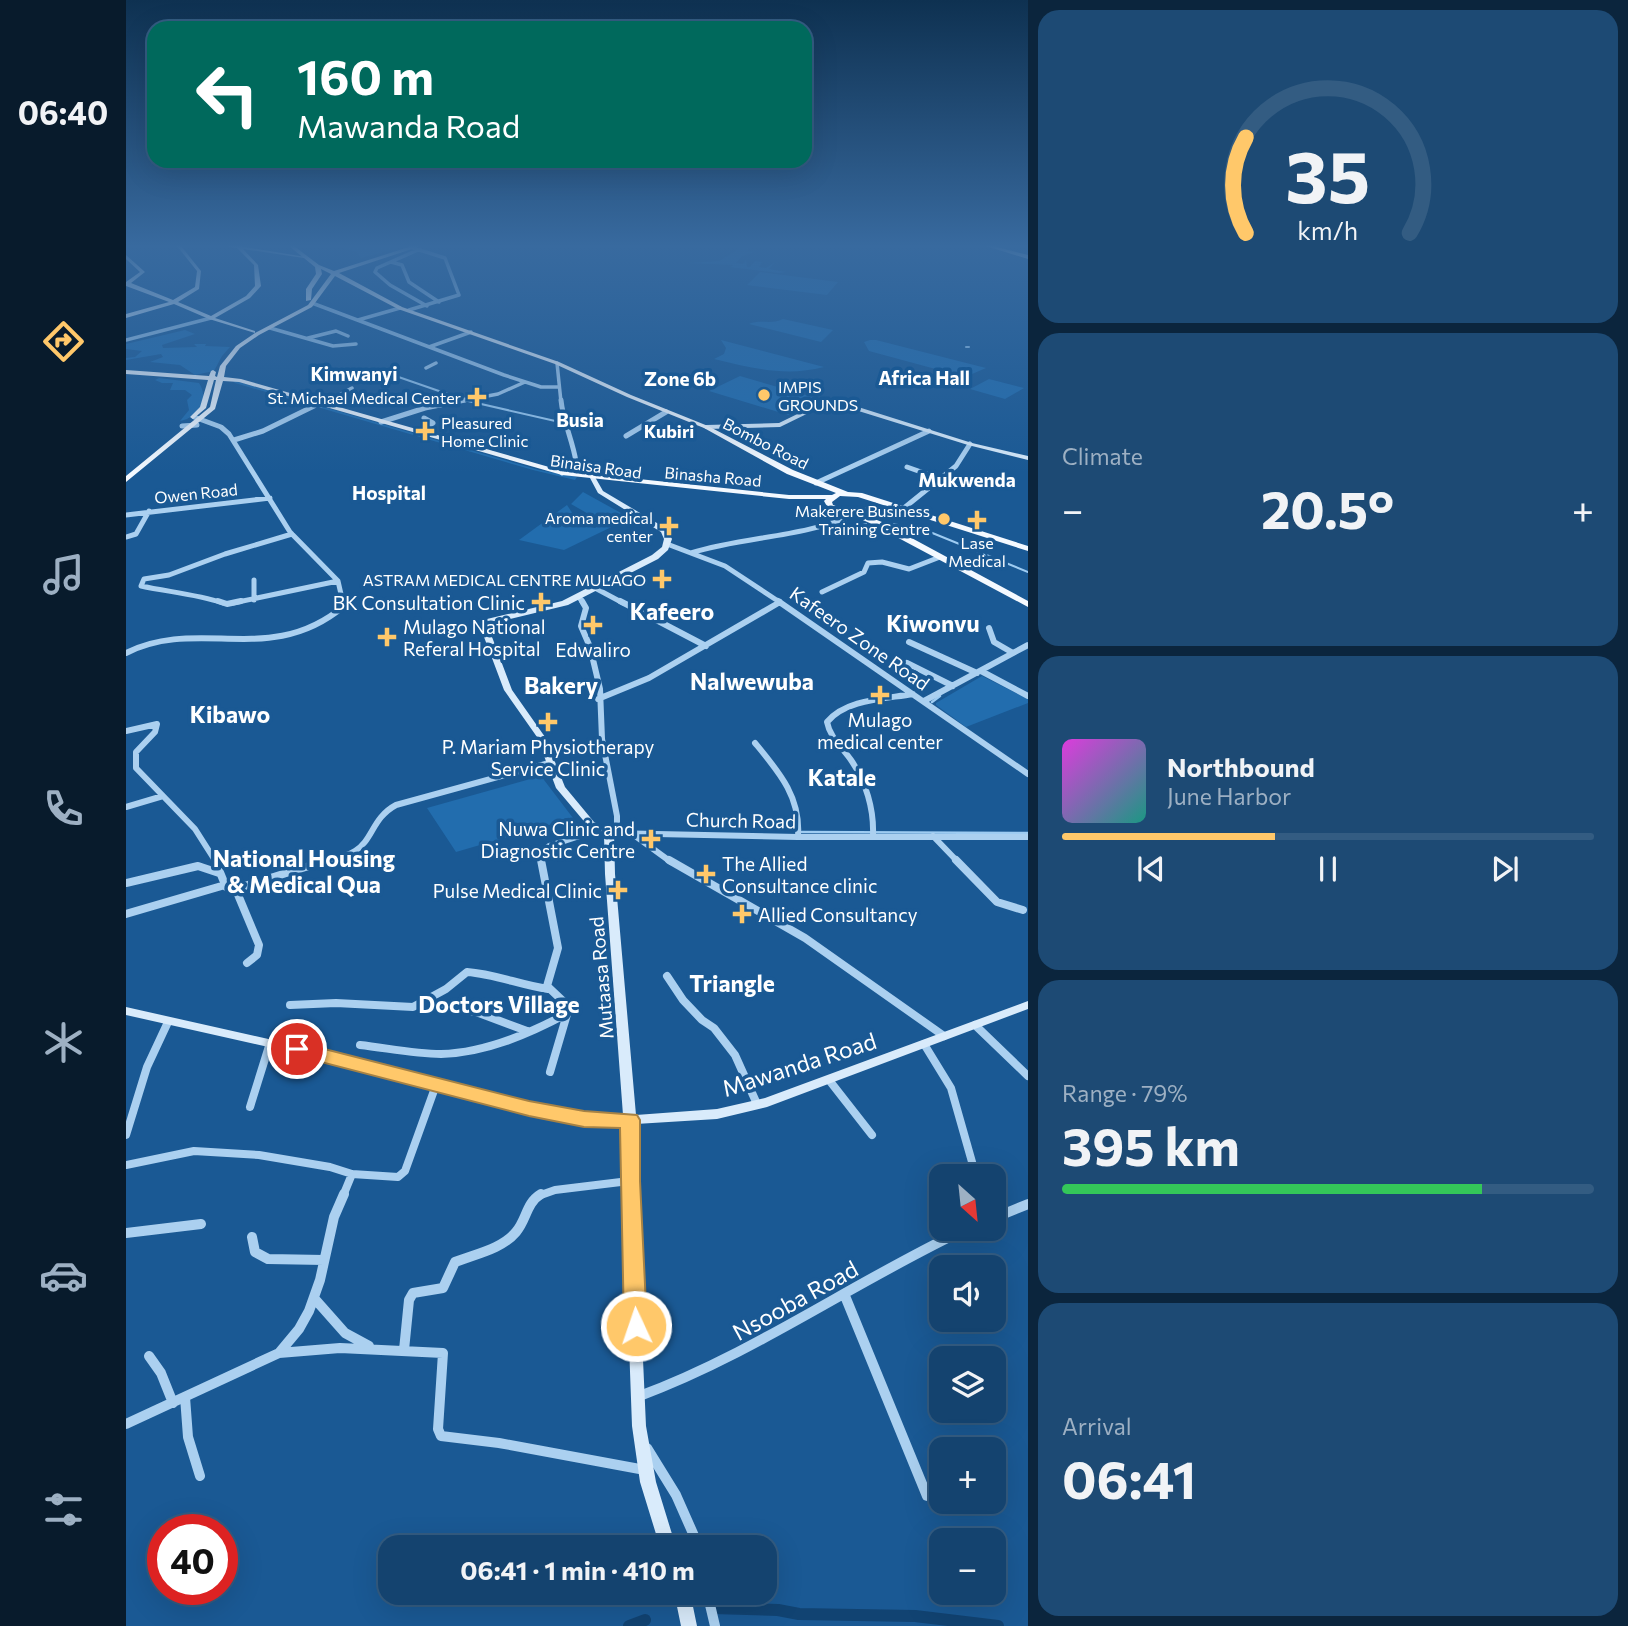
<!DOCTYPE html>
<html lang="en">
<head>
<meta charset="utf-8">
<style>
	body { margin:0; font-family:Commissioner,sans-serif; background:#1d4a74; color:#f1f3f6; height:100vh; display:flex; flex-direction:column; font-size:26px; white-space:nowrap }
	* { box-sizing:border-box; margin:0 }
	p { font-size:23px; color:#9db0c3 }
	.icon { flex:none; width:38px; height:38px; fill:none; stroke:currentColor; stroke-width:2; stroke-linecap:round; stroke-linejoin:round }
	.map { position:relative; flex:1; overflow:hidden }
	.details { display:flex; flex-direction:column; gap:10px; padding:10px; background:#0b253d; width:600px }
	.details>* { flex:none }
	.hud { position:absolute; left:21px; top:21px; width:665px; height:147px; border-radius:21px; box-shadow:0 7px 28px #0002,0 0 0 2px #335c82; background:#00695c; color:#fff; overflow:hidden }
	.needle { width:46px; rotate:153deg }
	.fabs { position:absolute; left:803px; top:1164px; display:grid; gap:14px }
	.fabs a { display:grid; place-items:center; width:77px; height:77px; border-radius:14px; background:#14436f; box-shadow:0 7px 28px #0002,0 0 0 2px #335c82; font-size:35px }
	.speed { position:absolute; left:21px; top:1514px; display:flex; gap:14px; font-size:35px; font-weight:700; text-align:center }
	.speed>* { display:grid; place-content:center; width:91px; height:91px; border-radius:50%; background:#14436f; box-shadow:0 7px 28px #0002,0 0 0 2px #335c82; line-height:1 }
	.speed .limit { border:10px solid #d22; background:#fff; color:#111 }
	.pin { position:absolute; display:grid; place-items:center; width:60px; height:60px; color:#fff; margin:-30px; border:4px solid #fff; border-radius:50%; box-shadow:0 2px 7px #0007 }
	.me { position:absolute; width:77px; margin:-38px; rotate:357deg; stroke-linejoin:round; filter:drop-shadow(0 0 5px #0008) }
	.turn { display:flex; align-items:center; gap:24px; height:147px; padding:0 35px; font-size:32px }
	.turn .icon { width:91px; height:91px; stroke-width:2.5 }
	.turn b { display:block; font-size:49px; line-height:60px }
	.big { font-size:52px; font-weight:700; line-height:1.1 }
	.details .widget { flex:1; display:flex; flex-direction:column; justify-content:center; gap:10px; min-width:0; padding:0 24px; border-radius:21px; background:#1d4a74 }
	.details .dial { align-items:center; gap:0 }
	.dial svg { height:182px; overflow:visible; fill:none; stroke:#335c82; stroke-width:7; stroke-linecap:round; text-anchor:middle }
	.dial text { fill:#f1f3f6; stroke:none }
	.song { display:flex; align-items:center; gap:21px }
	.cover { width:84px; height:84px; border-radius:10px; background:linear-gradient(135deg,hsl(300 70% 55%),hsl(170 70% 35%)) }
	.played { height:7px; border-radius:4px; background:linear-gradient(90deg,#ffc86a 40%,#335c82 40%) }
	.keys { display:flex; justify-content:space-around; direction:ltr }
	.heat { display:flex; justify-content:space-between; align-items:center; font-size:38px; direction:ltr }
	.charge { height:10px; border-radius:5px; background:linear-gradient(90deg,#34c759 79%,#335c82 0) }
	.trip { position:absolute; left:252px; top:1535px; width:399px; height:70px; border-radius:21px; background:#14436f; box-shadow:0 7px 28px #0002,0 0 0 2px #335c82; font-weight:700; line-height:70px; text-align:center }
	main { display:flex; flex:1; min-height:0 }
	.tabs { display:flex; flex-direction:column; width:126px; justify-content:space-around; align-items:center; background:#081b2c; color:#9db0c3 }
	.tabs .icon { width:49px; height:49px }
	.tabs .selected { color:#ffc86a }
	.tabs b { font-size:32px; color:#f1f3f6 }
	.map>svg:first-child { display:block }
</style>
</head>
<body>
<main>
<nav class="tabs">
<b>06:40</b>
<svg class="icon selected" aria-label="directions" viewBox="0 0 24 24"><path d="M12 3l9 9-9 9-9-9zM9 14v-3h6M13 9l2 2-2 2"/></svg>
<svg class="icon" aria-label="music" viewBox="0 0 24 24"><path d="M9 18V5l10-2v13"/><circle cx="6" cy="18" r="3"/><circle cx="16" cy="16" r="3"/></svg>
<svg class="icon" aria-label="phone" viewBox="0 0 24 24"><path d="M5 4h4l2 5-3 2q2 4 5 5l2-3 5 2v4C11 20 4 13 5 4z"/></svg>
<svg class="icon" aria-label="climate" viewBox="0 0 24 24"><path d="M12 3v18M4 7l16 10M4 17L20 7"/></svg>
<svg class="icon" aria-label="car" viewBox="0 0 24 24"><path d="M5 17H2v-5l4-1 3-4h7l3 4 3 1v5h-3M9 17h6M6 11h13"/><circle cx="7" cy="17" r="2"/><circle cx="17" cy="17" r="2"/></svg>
<svg class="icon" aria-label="filters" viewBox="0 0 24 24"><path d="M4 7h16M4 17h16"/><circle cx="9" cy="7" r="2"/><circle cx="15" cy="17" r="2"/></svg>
</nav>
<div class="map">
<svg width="902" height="1626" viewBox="0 0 902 1626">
	<rect width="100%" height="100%" fill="#1a5994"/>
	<path fill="#226dae" d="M178 246H280L235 258 231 252 208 246 181 248Z
		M616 247H623L622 251 629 252 616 256 610 263 617 264 620 260 621 267H624L629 261 636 262 633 267 640 268 649 262 643 269 660 272 653 273 604 267 608 265 562 263 593 261Z
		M634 272 712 282 701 295 621 285Z
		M657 319 707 330 695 342 623 324C634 319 645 325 657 319Z
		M59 330 69 334 36 345 37 348 71 347 68 344H80L79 346 104 347 96 356 88 371 69 375 54 365 24 362 37 357 35 354 0 360V358L9 357 16 351 0 349V344Z
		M595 340 698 367C660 377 625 368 588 359L598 354 600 348Z
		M744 340H750L860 368 839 377 743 351 738 342Z
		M614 376 693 399 662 415 583 391Z
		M33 378 73 383C84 399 72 418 54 421L63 410 61 400 66 395 59 390H44L47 383H36L29 380Z
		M863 379 898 388 879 399 844 389Z
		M106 380 413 470 451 477 449 480 407 470 109 383Z
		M457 492 504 518 438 550 393 540 441 505 453 523 469 528 474 525 472 522 473 520 445 504Z
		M856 676 902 699V703L840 727 810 705V703Z
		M415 776 447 818 330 852 301 808Z"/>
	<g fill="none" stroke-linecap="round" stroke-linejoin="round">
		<path stroke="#9eccf2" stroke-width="2" d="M840 347H843
			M261 373 336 399
			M342 401 438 423
			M761 523 799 530 902 572
			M696 537 740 524"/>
		<path stroke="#9eccf2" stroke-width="2.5" d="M806 702 814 696
			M676 832 902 833"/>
		<path stroke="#114372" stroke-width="12" d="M588 1608 652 1610 673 1614 789 1616 872 1626
			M503 1626 519 1620"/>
		<path stroke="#abd0f0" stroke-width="3.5" d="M294 249 251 268 249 272 264 285 301 306
			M265 262 276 265 283 282 313 302
			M186 303 378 375 415 387H433
			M283 310 333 295 319 258 284 247
			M232 320 274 308
			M144 328 207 346 230 344
			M182 338 210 331 222 336
			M0 340 85 318
			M303 347 345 332
			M431 363 435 402
			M300 368 310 363
			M200 402 226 388
			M330 402 372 394 399 382"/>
		<path stroke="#abd0f0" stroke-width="5" d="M435 400C437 422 447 441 450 462L436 473
			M195 405 204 400
			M68 417 95 427 103 434 164 532 212 581 217 603
			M255 422 299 408 339 400
			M56 426 71 425
			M291 432 307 423 298 418
			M500 436 540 412
			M108 440 137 431 188 406
			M781 467 815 479
			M690 483 803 431
			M778 508 830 466 844 444
			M0 515 144 498
			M0 537 10 534 23 511
			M541 544 599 566 655 603
			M565 553C619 536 677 538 729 514
			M128 580V600
			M469 588 497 603
			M696 592 738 572 742 563 756 562 783 569 814 557
			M453 597 457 603
			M97 603C70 594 43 592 15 586L18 579 43 575 99 554 166 534
			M107 603 212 581"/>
		<path stroke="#abd0f0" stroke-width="6" d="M92 601 101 604 115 601
			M456 601 460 608 455 626 464 647 474 689 476 739 491 816V825L483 833
			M494 601 580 646
			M652 601 902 774
			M863 628 868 642 887 653
			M783 642 851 673
			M0 653C73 616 144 668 218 606L217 601
			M781 663 827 686
			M855 671 902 696
			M472 699 523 678 654 602
			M798 701 902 645
			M0 731 31 724 29 732 10 752V768L69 829 90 862
			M629 743C653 772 675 797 672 837
			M0 807 37 796
			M483 833 672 837H902
			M508 835 545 862
			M747 835C748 809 740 782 725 760 716 747 704 738 701 722 720 699 759 699 787 694
			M807 836 832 862
			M197 862C207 859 220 857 229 851 247 840 246 818 270 805L423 763
			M415 862V853L423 846 472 830"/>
		<path stroke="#abd0f0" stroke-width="8" d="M89 860 100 887 106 890 202 860
			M415 860 432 948 421 986 439 1003 442 1011 424 1072
			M543 860 679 938 818 1036
			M830 860 871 902 897 910
			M0 883 72 866 93 873
			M110 890 133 945 131 955 121 963
			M0 914 99 885
			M541 976 557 1000 576 1020 588 1028 609 1055 631 1104
			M298 1003 350 1012 401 1031
			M164 1005 210 1003 287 1007 320 989 341 972C369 974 394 985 422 989
			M849 1025 902 1076
			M798 1044 825 1088 850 1176
			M234 1045C261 1048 288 1054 315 1054 359 1053 403 1034 442 1013
			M703 1080 746 1135
			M124 1107 144 1043
			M0 1135 21 1067 42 1022
			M0 1165 68 1151 133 1155 204 1167 226 1174 272 1177 279 1171 310 1085
			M217 1196 226 1174
			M412 1196 429 1190 503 1181"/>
		<path stroke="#abd0f0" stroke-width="10" d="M868 1218 902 1204
			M0 1233 75 1224
			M126 1237 129 1252 142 1259 198 1260
			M719 1296 801 1496
			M188 1298 219 1333 243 1346
			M278 1350 283 1300 287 1293 317 1288 329 1262C349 1254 376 1249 390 1232 401 1219 400 1203 415 1194
			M153 1353 214 1348 317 1353 312 1429 315 1436 373 1443 519 1470
			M23 1356 35 1373 47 1403
			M59 1397 62 1437 74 1476
			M511 1397C628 1354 729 1281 842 1228
			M0 1424 153 1353 173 1329 183 1311 194 1280 208 1217 218 1194
			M521 1448 550 1495 573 1547
			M581 1592 589 1626"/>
		<path fill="#d9ebfb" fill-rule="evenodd" d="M51 246H55L75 271 73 289 52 302 85 316 120 296 129 286 128 265 111 248 102 247V246H113L180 257 178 258 117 249 132 265 135 286 124 298 89 318 129 331V333L83 319 48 304 0 318V314L43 302 0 286V282L14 272 0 259V255L19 272 5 283 47 300 69 287 71 271Z
			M710 400 846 443 902 456V460L842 445 710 404 699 405 654 427 580 429 577 427 580 425 653 423 696 402Z
			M465 477H469L477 491 541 529 546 539 542 550 532 559 442 605 367 623 363 629 386 690 419 737 439 787 468 822 488 833 489 874 510 1115 591 1109 639 1098 902 1001V1009L641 1107 591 1119 510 1124 509 1181 520 1426 530 1482 550 1547H534L514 1482 506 1426 497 1181 498 1125 458 1124 403 1113 253 1072 0 1015V1007L253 1064 403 1103 458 1114 497 1115 479 874 478 834 462 826 430 788 411 737 378 690 355 629 361 619 436 601 526 555 536 547 538 539 535 532 472 493 464 478Z
			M548 1592H564L571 1626H555Z"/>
		<path fill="#f4f9ff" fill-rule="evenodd" d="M163 246H168L193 265 208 271 286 246H292V247L213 273 276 307 433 362 505 395 582 426 667 470 722 492 736 493 902 546V551L732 497 714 496 706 502 707 505 722 510 744 507V511L733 513 756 522 902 601V607L750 526C741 522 731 517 723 514 712 511 703 512 698 501L700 499H663L436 475 113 382 97 381 89 409 0 482V476L84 407 90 380H88L80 408 67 419 64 417 74 407 82 380 0 374V370L83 376 85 371 87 370 90 372 89 376 91 377 94 366 110 346 129 333 182 305 205 274 195 269 196 274 186 289 185 300 180 301V289L190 274 189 267ZM209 276 272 309 429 364 501 397 578 428 661 474 710 493 706 495H663L437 471 115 379 98 377 100 366 114 348 133 335 186 307Z
			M860 246H867L902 255V259Z"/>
	</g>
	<linearGradient id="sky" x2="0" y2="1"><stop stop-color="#0e3151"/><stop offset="0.52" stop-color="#386a9f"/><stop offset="1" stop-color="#386a9f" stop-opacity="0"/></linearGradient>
	<rect width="902" height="473" fill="url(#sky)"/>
	<path fill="#ffc86a" stroke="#a68245" stroke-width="2" d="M171 1042 403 1101 458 1111 511 1115 514 1120V1181L521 1326 518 1334 510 1337 501 1334 498 1326 494 1128 458 1127 403 1116 164 1054 161 1049 164 1044Z"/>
	<g fill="#ffc86a" stroke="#1a5994" stroke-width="2.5">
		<circle cx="638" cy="395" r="7"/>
		<path d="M347.5 386.5h7v7h7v7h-7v7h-7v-7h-7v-7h7z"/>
		<path d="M295.5 420.5h7v7h7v7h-7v7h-7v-7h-7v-7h7z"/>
		<circle cx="818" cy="519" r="7"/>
		<path d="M847.5 509.5h7v7h7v7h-7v7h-7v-7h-7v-7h7z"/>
		<path d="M539.5 515.5h7v7h7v7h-7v7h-7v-7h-7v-7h7z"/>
		<path d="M532.5 568.5h7v7h7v7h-7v7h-7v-7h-7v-7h7z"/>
		<path d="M411.5 591.5h7v7h7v7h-7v7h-7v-7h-7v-7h7z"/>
		<path d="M463.5 614.5h7v7h7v7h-7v7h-7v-7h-7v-7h7z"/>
		<path d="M257.5 626.5h7v7h7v7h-7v7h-7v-7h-7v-7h7z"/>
		<path d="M750.5 684.5h7v7h7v7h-7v7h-7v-7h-7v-7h7z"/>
		<path d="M418.5 711.5h7v7h7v7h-7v7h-7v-7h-7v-7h7z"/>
		<path d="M521.5 828.5h7v7h7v7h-7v7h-7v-7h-7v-7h7z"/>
		<path d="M576.5 863.5h7v7h7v7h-7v7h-7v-7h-7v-7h7z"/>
		<path d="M488.5 879.5h7v7h7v7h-7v7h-7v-7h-7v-7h7z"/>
		<path d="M612.5 903.5h7v7h7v7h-7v7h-7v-7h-7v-7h7z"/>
	</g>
	<g text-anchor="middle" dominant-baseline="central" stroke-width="7" stroke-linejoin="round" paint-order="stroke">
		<g font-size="16" fill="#fff" stroke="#1a5994" text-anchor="end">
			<text x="652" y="386" text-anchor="start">IMPIS<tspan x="652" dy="18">GROUNDS</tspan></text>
			<text x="335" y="397">St. Michael Medical Center</text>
			<text x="315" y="422" text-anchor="start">Pleasured<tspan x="315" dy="18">Home Clinic</tspan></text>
			<text x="804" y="510">Makerere Business<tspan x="804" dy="18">Training Centre</tspan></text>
			<text x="527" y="517">Aroma medical<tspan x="527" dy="18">center</tspan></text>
			<text x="851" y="542" text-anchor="middle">Lase<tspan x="851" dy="18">Medical</tspan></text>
			<text x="520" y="579">ASTRAM MEDICAL CENTRE MULAGO</text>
		</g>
		<g font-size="16" fill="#fff" stroke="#1a5994">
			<text transform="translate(640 443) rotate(27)">Bombo Road</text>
			<text transform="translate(470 466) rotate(8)">Binaisa Road</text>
			<text transform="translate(587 476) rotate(5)">Binasha Road</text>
			<text transform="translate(70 493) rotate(-6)">Owen Road</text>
		</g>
		<g font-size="18" font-weight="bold" fill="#fff" stroke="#1a5994">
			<text x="543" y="431">Kubiri</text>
		</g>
		<g font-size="19" font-weight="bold" fill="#fff" stroke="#1a5994">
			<text x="228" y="373">Kimwanyi</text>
			<text x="798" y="377">Africa Hall</text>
			<text x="554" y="378">Zone 6b</text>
			<text x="454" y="419">Busia</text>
			<text x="841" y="479">Mukwenda</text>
			<text x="263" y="492">Hospital</text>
		</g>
		<g font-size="19" fill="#fff" stroke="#1a5994" text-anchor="end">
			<text x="399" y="602">BK Consultation Clinic</text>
			<text x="277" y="626" text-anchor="start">Mulago National<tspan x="277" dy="22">Referal Hospital</tspan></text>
			<text x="467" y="649" text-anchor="middle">Edwaliro</text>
			<text x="754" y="719" text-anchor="middle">Mulago<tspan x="754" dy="22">medical center</tspan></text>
			<text x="422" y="746" text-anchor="middle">P. Mariam Physiotherapy<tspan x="422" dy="22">Service Clinic</tspan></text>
			<text x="509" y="828">Nuwa Clinic and<tspan x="509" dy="22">Diagnostic Centre</tspan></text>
			<text x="596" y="863" text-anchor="start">The Allied<tspan x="596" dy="22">Consultance clinic</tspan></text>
			<text x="476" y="890">Pulse Medical Clinic</text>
			<text x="632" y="914" text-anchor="start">Allied Consultancy</text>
		</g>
		<g font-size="19" fill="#fff" stroke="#1a5994">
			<text transform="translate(734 638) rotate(35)">Kafeero Zone Road</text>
			<text transform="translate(615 820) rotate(1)">Church Road</text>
			<text transform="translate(475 978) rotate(-95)">Mutaasa Road</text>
		</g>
		<g font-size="23" font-weight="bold" fill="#fff" stroke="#1a5994">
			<text x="546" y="611">Kafeero</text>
			<text x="807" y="623">Kiwonvu</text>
			<text x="626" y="681">Nalwewuba</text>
			<text x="435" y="685">Bakery</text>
			<text x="104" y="714">Kibawo</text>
			<text x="716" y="777">Katale</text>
			<text x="178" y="858">National Housing<tspan x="178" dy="26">&amp; Medical Qua</tspan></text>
			<text x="606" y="983">Triangle</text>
			<text x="373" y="1004">Doctors Village</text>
		</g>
		<g font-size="23" fill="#fff" stroke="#1a5994">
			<text transform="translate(673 1064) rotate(-18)">Mawanda Road</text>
			<text transform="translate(669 1300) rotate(-29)">Nsooba Road</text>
		</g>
	</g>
</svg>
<div class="fabs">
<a><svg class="needle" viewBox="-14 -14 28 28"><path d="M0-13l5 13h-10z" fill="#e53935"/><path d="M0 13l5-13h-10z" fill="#9db0c3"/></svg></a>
<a><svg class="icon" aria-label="sound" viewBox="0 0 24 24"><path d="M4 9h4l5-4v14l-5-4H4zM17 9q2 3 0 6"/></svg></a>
<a><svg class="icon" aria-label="layers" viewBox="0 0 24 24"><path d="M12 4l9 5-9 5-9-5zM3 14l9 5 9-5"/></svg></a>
<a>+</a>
<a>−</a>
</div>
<div class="speed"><div class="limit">40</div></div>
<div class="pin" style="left:171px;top:1049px;background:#d93025"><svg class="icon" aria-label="arrive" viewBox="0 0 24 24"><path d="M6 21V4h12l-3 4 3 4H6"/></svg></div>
<svg class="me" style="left:510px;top:1326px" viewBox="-20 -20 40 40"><circle r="17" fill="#ffc86a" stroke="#fff" stroke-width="3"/><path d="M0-11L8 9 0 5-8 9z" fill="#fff"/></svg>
<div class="trip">06:41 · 1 min · 410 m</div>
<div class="hud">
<div class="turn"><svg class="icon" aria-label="left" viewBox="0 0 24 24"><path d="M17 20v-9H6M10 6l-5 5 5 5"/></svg><div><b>160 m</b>Mawanda Road</div></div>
</div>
</div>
<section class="details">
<div class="widget dial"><svg viewBox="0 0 100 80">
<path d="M14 69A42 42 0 1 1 86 69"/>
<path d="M14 69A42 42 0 0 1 14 27" stroke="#ffc86a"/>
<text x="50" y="56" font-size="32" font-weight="700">35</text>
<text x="50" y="72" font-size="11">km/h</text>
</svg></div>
<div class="widget"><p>Climate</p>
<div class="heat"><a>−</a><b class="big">20.5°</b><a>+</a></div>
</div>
<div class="widget">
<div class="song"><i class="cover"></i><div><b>Northbound</b><p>June Harbor</p></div></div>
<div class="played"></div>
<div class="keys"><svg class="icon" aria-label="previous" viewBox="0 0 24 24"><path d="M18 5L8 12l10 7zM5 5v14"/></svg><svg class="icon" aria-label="pause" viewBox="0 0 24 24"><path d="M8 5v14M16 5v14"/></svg><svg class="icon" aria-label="next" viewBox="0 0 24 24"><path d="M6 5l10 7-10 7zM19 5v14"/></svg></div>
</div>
<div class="widget"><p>Range · 79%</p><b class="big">395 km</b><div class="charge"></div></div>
<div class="widget"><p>Arrival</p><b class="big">06:41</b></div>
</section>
</main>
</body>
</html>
